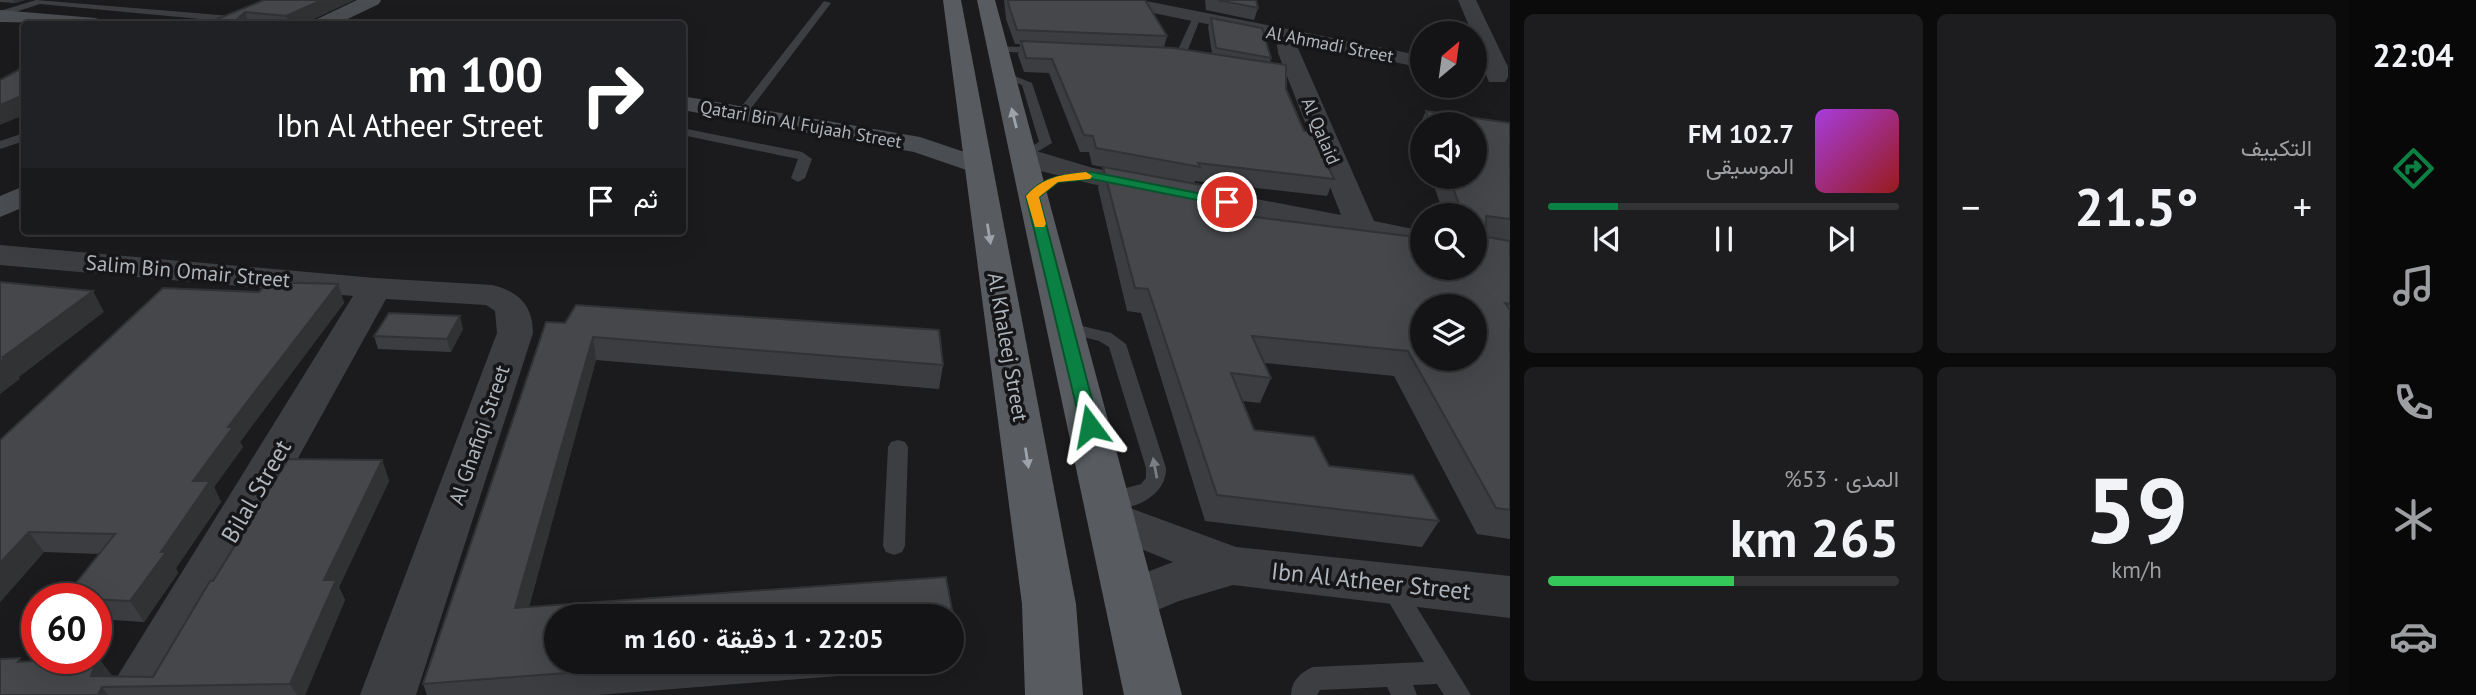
<!DOCTYPE html>
<html lang="ar">
<head>
<meta charset="utf-8">
<style>
	body { margin:0; font-family:"PT Sans",Vazirmatn,sans-serif; background:#1d1d1f; color:#f1f3f6; direction:rtl; height:100vh; display:flex; flex-direction:column; font-size:26px; white-space:nowrap }
	* { box-sizing:border-box; margin:0 }
	p { font-size:23px; color:#9d9ea1 }
	.icon { flex:none; width:38px; height:38px; fill:none; stroke:currentColor; stroke-width:2; stroke-linecap:round; stroke-linejoin:round }
	.map { position:relative; flex:1; overflow:hidden; direction:ltr }
	.panel { display:flex; flex-direction:column; gap:14px; padding:14px; background:#0b0b0c; width:840px }
	.panel>* { flex:none }
	.hud { position:absolute; left:21px; top:21px; width:665px; height:214px; border-radius:7px; box-shadow:0 7px 28px #0002,0 0 0 2px #333335; direction:rtl; background:#202124; color:#fff; overflow:hidden }
	.needle { width:46px; rotate:29deg }
	.fabs { position:absolute; left:1410px; top:21px; display:grid; gap:14px }
	.fabs a { display:grid; place-items:center; width:77px; height:77px; border-radius:50%; background:#141416; box-shadow:0 7px 28px #0002,0 0 0 2px #333335; font-size:35px }
	.speed { position:absolute; left:21px; top:583px; display:flex; gap:14px; font-size:35px; font-weight:700; text-align:center }
	.speed>* { display:grid; place-content:center; width:91px; height:91px; border-radius:50%; background:#141416; box-shadow:0 7px 28px #0002,0 0 0 2px #333335; line-height:1 }
	.speed .limit { border:10px solid #d22; background:#fff; color:#111 }
	.pin { position:absolute; display:grid; place-items:center; width:60px; height:60px; color:#fff; margin:-30px; border:4px solid #fff; border-radius:50%; box-shadow:0 2px 7px #0007 }
	.me { position:absolute; width:77px; margin:-38px; rotate:347deg; stroke-linejoin:round; filter:drop-shadow(0 0 5px #0008) }
	.turn { display:flex; align-items:center; gap:24px; height:147px; padding:0 28px; font-size:32px }
	.turn .icon { width:91px; height:91px; stroke-width:2.5 }
	.turn b { display:block; font-size:49px; line-height:60px }
	.then { display:flex; align-items:center; height:66px; padding:0 28px; background:#0003; gap:14px; font-size:26px }
	.big { font-size:52px; font-weight:600; line-height:1.1 }
	.panel .card { flex:1; display:flex; flex-direction:column; justify-content:center; gap:10px; min-width:0; padding:0 24px; border-radius:10px; background:#1d1d1f }
	.panel .dial { align-items:center; gap:0 }
	.dial b { font-size:91px; line-height:1 }
	.song { display:flex; align-items:center; gap:21px }
	.cover { width:84px; height:84px; border-radius:10px; background:linear-gradient(135deg,hsl(280 70% 55%),hsl(0 70% 35%)) }
	.played { height:7px; border-radius:4px; background:linear-gradient(90deg,#0b8043 20%,#333335 20%) }
	.keys { display:flex; justify-content:space-around; direction:ltr }
	.heat { display:flex; justify-content:space-between; align-items:center; font-size:38px; direction:ltr }
	.charge { height:10px; border-radius:5px; background:linear-gradient(90deg,#34c759 53%,#333335 0) }
	.panel .tiles { flex:1; display:grid; gap:14px; grid-template-columns:repeat(2,1fr) }
	.trip { position:absolute; left:544px; top:604px; width:420px; height:70px; border-radius:35px; background:#141416; box-shadow:0 7px 28px #0002,0 0 0 2px #333335; font-weight:600; line-height:70px; text-align:center; direction:rtl }
	main { display:flex; flex:1; min-height:0 }
	.menu { display:flex; flex-direction:column; width:126px; justify-content:space-around; align-items:center; background:#080809; color:#9d9ea1 }
	.menu .icon { width:49px; height:49px }
	.menu .on { color:#0b8043 }
	.menu b { font-size:32px; color:#f1f3f6 }
	.map>svg:first-child { display:block }
</style>
</head>
<body>
<main>
<nav class="menu">
<b>22:04</b>
<svg class="icon on" aria-label="directions" viewBox="0 0 24 24"><path d="M12 3l9 9-9 9-9-9zM9 14v-3h6M13 9l2 2-2 2"/></svg>
<svg class="icon" aria-label="music" viewBox="0 0 24 24"><path d="M9 18V5l10-2v13"/><circle cx="6" cy="18" r="3"/><circle cx="16" cy="16" r="3"/></svg>
<svg class="icon" aria-label="phone" viewBox="0 0 24 24"><path d="M5 4h4l2 5-3 2q2 4 5 5l2-3 5 2v4C11 20 4 13 5 4z"/></svg>
<svg class="icon" aria-label="climate" viewBox="0 0 24 24"><path d="M12 3v18M4 7l16 10M4 17L20 7"/></svg>
<svg class="icon" aria-label="car" viewBox="0 0 24 24"><path d="M5 17H2v-5l4-1 3-4h7l3 4 3 1v5h-3M9 17h6M6 11h13"/><circle cx="7" cy="17" r="2"/><circle cx="17" cy="17" r="2"/></svg>
</nav>
<section class="panel">
<div class="tiles">
<div class="card"><p>التكييف</p>
<div class="heat"><a>−</a><b class="big">21.5°</b><a>+</a></div>
</div>
<div class="card">
<div class="song"><i class="cover"></i><div><b>102.7 FM</b><p>الموسيقى</p></div></div>
<div class="played"></div>
<div class="keys"><svg class="icon" aria-label="previous" viewBox="0 0 24 24"><path d="M18 5L8 12l10 7zM5 5v14"/></svg><svg class="icon" aria-label="pause" viewBox="0 0 24 24"><path d="M8 5v14M16 5v14"/></svg><svg class="icon" aria-label="next" viewBox="0 0 24 24"><path d="M6 5l10 7-10 7zM19 5v14"/></svg></div>
</div>
<div class="card dial"><b>59</b><p>km/h</p></div>
<div class="card"><p>المدى · 53%</p><b class="big">265 km</b><div class="charge"></div></div>
</div>
</section>
<div class="map">
<svg width="1510" height="695" viewBox="0 0 1510 695">
	<rect width="100%" height="100%" fill="#1b1b1d"/>
	<g fill="none" stroke-linecap="round" stroke-linejoin="round">
		<path fill="#3c3e42" fill-rule="evenodd" d="M36 0 232 16 236 19 232 22 40 4 0 17V11Z
			M824 1 831 3 746 115H738V111Z
			M1197 14 1201 17 1187 52 1202 58V62C1192 64 1183 60 1177 52L1193 17Z
			M998 46 1043 48 1048 51 1043 54 995 51 993 49Z
			M1003 71 1032 83 1052 143 1027 158 1023 159 1017 155 1039 142 1022 85 999 76V72Z
			M682 128 802 152 812 159 805 178 798 182 791 178 798 159 682 135Z
			M24 133V141L0 149V141Z
			M1066 322 1111 333 1126 344 1166 468C1167 498 1127 515 1100 507L1097 501 1100 495 1141 484 1146 478V468L1109 347 1099 341 1060 331 1058 327 1060 323Z
			M898 440 905 442 908 447 905 546 902 552 894 555 886 552 883 546 888 447 891 442Z
			M1392 577 1400 580 1471 695H1444L1437 684 1413 685 1417 695H1391L1387 687 1320 690 1317 695H1291C1291 681 1301 672 1313 667L1424 662 1380 587 1384 580Z"/>
		<path fill="#3c3e42" fill-rule="evenodd" d="M1105 0H1141L1423 56V68L1301 43 1297 46 1374 221 1423 231V249L1092 184 1029 168 1014 161 1010 155 1014 149 1023 147 1093 168 1341 215 1278 53 1277 45 1281 39 1114 5Z
			M1458 0H1476L1508 67V77L1505 82H1489C1486 76 1475 40 1475 33H1472Z
			M0 245 375 278 492 285C518 291 533 305 533 333L416 695H360L497 333 495 311 486 305 386 299 167 695H109L117 677 353 296 0 265Z
			M1111 501 1236 547 1510 576V618L1233 585 1179 601 1131 621 1113 615 1106 600 1113 585 1173 562 1095 530 1088 518 1095 506Z"/>
		<path fill="#4a4e52" fill-rule="evenodd" d="M357 0H381L379 4 337 24H312L315 20Z
			M0 10 95 18 102 20 105 24 0 22Z
			M682 96 920 137 988 160 992 166 988 172 978 174 914 152 682 110Z
			M24 186V207L0 217V196Z"/>
		<path fill="#585c61" fill-rule="evenodd" d="M943 0H961L1076 604 1083 695H1025L1022 604Z
			M977 0H995L1182 695H1124Z"/>
	</g>
	<path fill="#3b3d40" fill-rule="evenodd" d="M0 0H25L15 3 0 2Z
		M264 0H354L303 24H205Z
		M1004 0H1144L1167 36 1164 47 1212 53 1208 27 1211 18 1271 58 1270 62 1286 89 1304 131 1334 179 1327 196 1195 181 1194 184 1223 213 1475 268V215H1444L1431 177H1475V124H1423V150L1417 131 1426 111 1510 123V539L1477 534 1394 376 1265 363 1271 378 1260 403 1242 401 1254 430 1439 521 1422 547 1205 521 1141 313 1127 311 1098 188 1103 167 1092 165 1089 152H1080L1049 73 1024 72 1018 55 1020 44H1015L1006 19Z
		M1205 0H1256L1258 8 1254 20 1206 10Z
		M338 284 344 303 240 442 243 447 214 487 221 502 176 568 178 573 144 622 96 619V598H64L100 554 44 552 0 602V440L259 292Z
		M576 305 939 330 943 365 939 389 596 360 529 607 946 577 958 642 952 667 598 695H427L423 684 546 322 565 323ZM556 616H952V662H556Z
		M463 329 451 352 378 349 374 336Z
		M382 460 389 481 339 587 345 600 305 695H0L23 661 113 677H153L213 581Z"/>
	<path fill="#303234" d="M13 0H25L15 3Z
		M322 0H354L303 24H289L286 16Z
		M245 12 249 24H232Z
		M24 95V115L0 125V105Z
		M338 284 344 303 240 442 243 447 214 487 221 502 176 568 178 573 144 622 130 601 161 552 193 481 228 427Z
		M93 291 104 312 19 377 20 379 0 394V362L3 357Z
		M460 316 463 329 451 352 447 339Z
		M593 337 596 360 522 633 515 608Z
		M382 460 389 481 339 587 345 600 305 695H297L290 684 324 580Z
		M29 532 44 552 0 602V563Z
		M98 657 114 678 102 687 108 695H98L91 676Z"/>
	<path fill="#45474a" stroke="#303234" stroke-width="2" fill-rule="evenodd" d="M264 0H322L286 16 245 12 232 24H205Z
		M1008 0H1145L1167 36 1017 30 1009 6Z
		M1218 0H1256L1258 8Z
		M1211 18 1262 28 1271 58 1216 48Z
		M462 22 478 24H457Z
		M1021 41 1174 48 1286 65V89L1304 131 1312 132 1334 179 1198 163 1200 167 1096 148 1093 136 1084 135 1052 59 1026 58Z
		M24 67V95L0 105V80Z
		M1426 111 1510 123V219L1486 216V237L1510 241V304L1505 303 1510 310V510L1496 508 1408 351 1252 336 1271 378 1231 373 1254 430 1314 437 1329 466 1413 475 1439 521 1217 495 1148 289 1135 288 1103 167 1212 187 1223 213 1423 238V268H1475V215H1463L1449 177H1475V124H1430ZM1423 306H1475V359H1423Z
		M0 282 93 291 3 357H6L0 362Z
		M268 282 338 284 228 427H233L193 481H210L161 552H166L130 601 64 598 115 534 29 532 0 563V440L163 288 259 292Z
		M576 305 939 330 943 365 593 337 515 608 946 577 958 642H952V616H556V662H707L423 684 546 322 565 323Z
		M389 313 460 316 447 339 374 336Z
		M288 459 382 460 324 580H336L290 684 102 687 98 695H0V659L20 658 18 662 96 658 98 657 91 676 153 677 210 581H213Z"/>
	<defs><path id="oneway-solid" d="M-6-.8H1V-3.2L6.5 0L1 3.2V.8H-6Z" transform="scale(1.75)"/></defs>
	<g fill="#9da3aa">
		<use href="#oneway-solid" transform="translate(1014 118) rotate(-104)"/>
		<use href="#oneway-solid" transform="translate(989 234) rotate(81)"/>
		<use href="#oneway-solid" transform="translate(1027 458) rotate(81)"/>
	</g>
	<use fill="#7b7f85" href="#oneway-solid" transform="translate(1155 468) rotate(-101)"/>
	<path fill="#0b8043" stroke="#07532c" stroke-width="2" d="M1092 172 1227 199 1233 202 1227 206 1092 179 1058 182 1039 197 1099 426 1090 432 1081 426 1026 196C1045 174 1065 175 1092 172Z"/>
	<path fill="#f59e0b" d="M1086 172 1092 176 1090 179 1058 182 1039 197 1046 224 1044 227H1035L1026 196C1044 176 1061 175 1086 172Z"/>
	<g text-anchor="middle" dominant-baseline="central" stroke-width="7" stroke-linejoin="round" paint-order="stroke">
		<g font-size="18" fill="#aeb5bc" stroke="#161618">
			<text transform="translate(1330 44) rotate(11)">Al Ahmadi Street</text>
			<text transform="translate(801 124) rotate(10)">Qatari Bin Al Fujaah Street</text>
			<text transform="translate(1321 131) rotate(67)">Al Qalaid</text>
		</g>
		<g font-size="21" fill="#aeb5bc" stroke="#161618">
			<text transform="translate(188 271) rotate(5)">Salim Bin Omair Street</text>
			<text transform="translate(1008 347) rotate(80)">Al Khaleej Street</text>
			<text transform="translate(479 435) rotate(-71)">Al Ghafiqi Street</text>
		</g>
		<g font-size="24" fill="#aeb5bc" stroke="#161618">
			<text transform="translate(256 491) rotate(-60)">Bilal Street</text>
			<text transform="translate(1371 581) rotate(6)">Ibn Al Atheer Street</text>
		</g>
	</g>
</svg>
<div class="fabs">
<a><svg class="needle" viewBox="-14 -14 28 28"><path d="M0-13l5 13h-10z" fill="#e53935"/><path d="M0 13l5-13h-10z" fill="#9d9ea1"/></svg></a>
<a><svg class="icon" aria-label="sound" viewBox="0 0 24 24"><path d="M4 9h4l5-4v14l-5-4H4zM17 9q2 3 0 6"/></svg></a>
<a><svg class="icon" aria-label="search" viewBox="0 0 24 24"><circle cx="10" cy="10" r="6"/><path d="M15 15l6 6"/></svg></a>
<a><svg class="icon" aria-label="layers" viewBox="0 0 24 24"><path d="M12 4l9 5-9 5-9-5zM3 14l9 5 9-5"/></svg></a>
</div>
<div class="speed"><div class="limit">60</div></div>
<div class="pin" style="left:1227px;top:202px;background:#d93025"><svg class="icon" aria-label="arrive" viewBox="0 0 24 24"><path d="M6 21V4h12l-3 4 3 4H6"/></svg></div>
<svg class="me" style="left:1090px;top:426px" viewBox="-20 -20 40 40"><path d="M0-17L14 15 0 8-14 15z" fill="#0b8043" stroke="#fff" stroke-width="4"/></svg>
<div class="trip">22:05 · 1 دقيقة · 160 m</div>
<div class="hud">
<div class="turn"><svg class="icon" aria-label="right" viewBox="0 0 24 24"><path d="M7 20v-9h11M14 6l5 5-5 5"/></svg><div><b>100 m</b>Ibn Al Atheer Street</div></div>
<div class="then">ثم<svg class="icon" aria-label="arrive" viewBox="0 0 24 24"><path d="M6 21V4h12l-3 4 3 4H6"/></svg></div>
</div>
</div>
</main>
</body>
</html>
